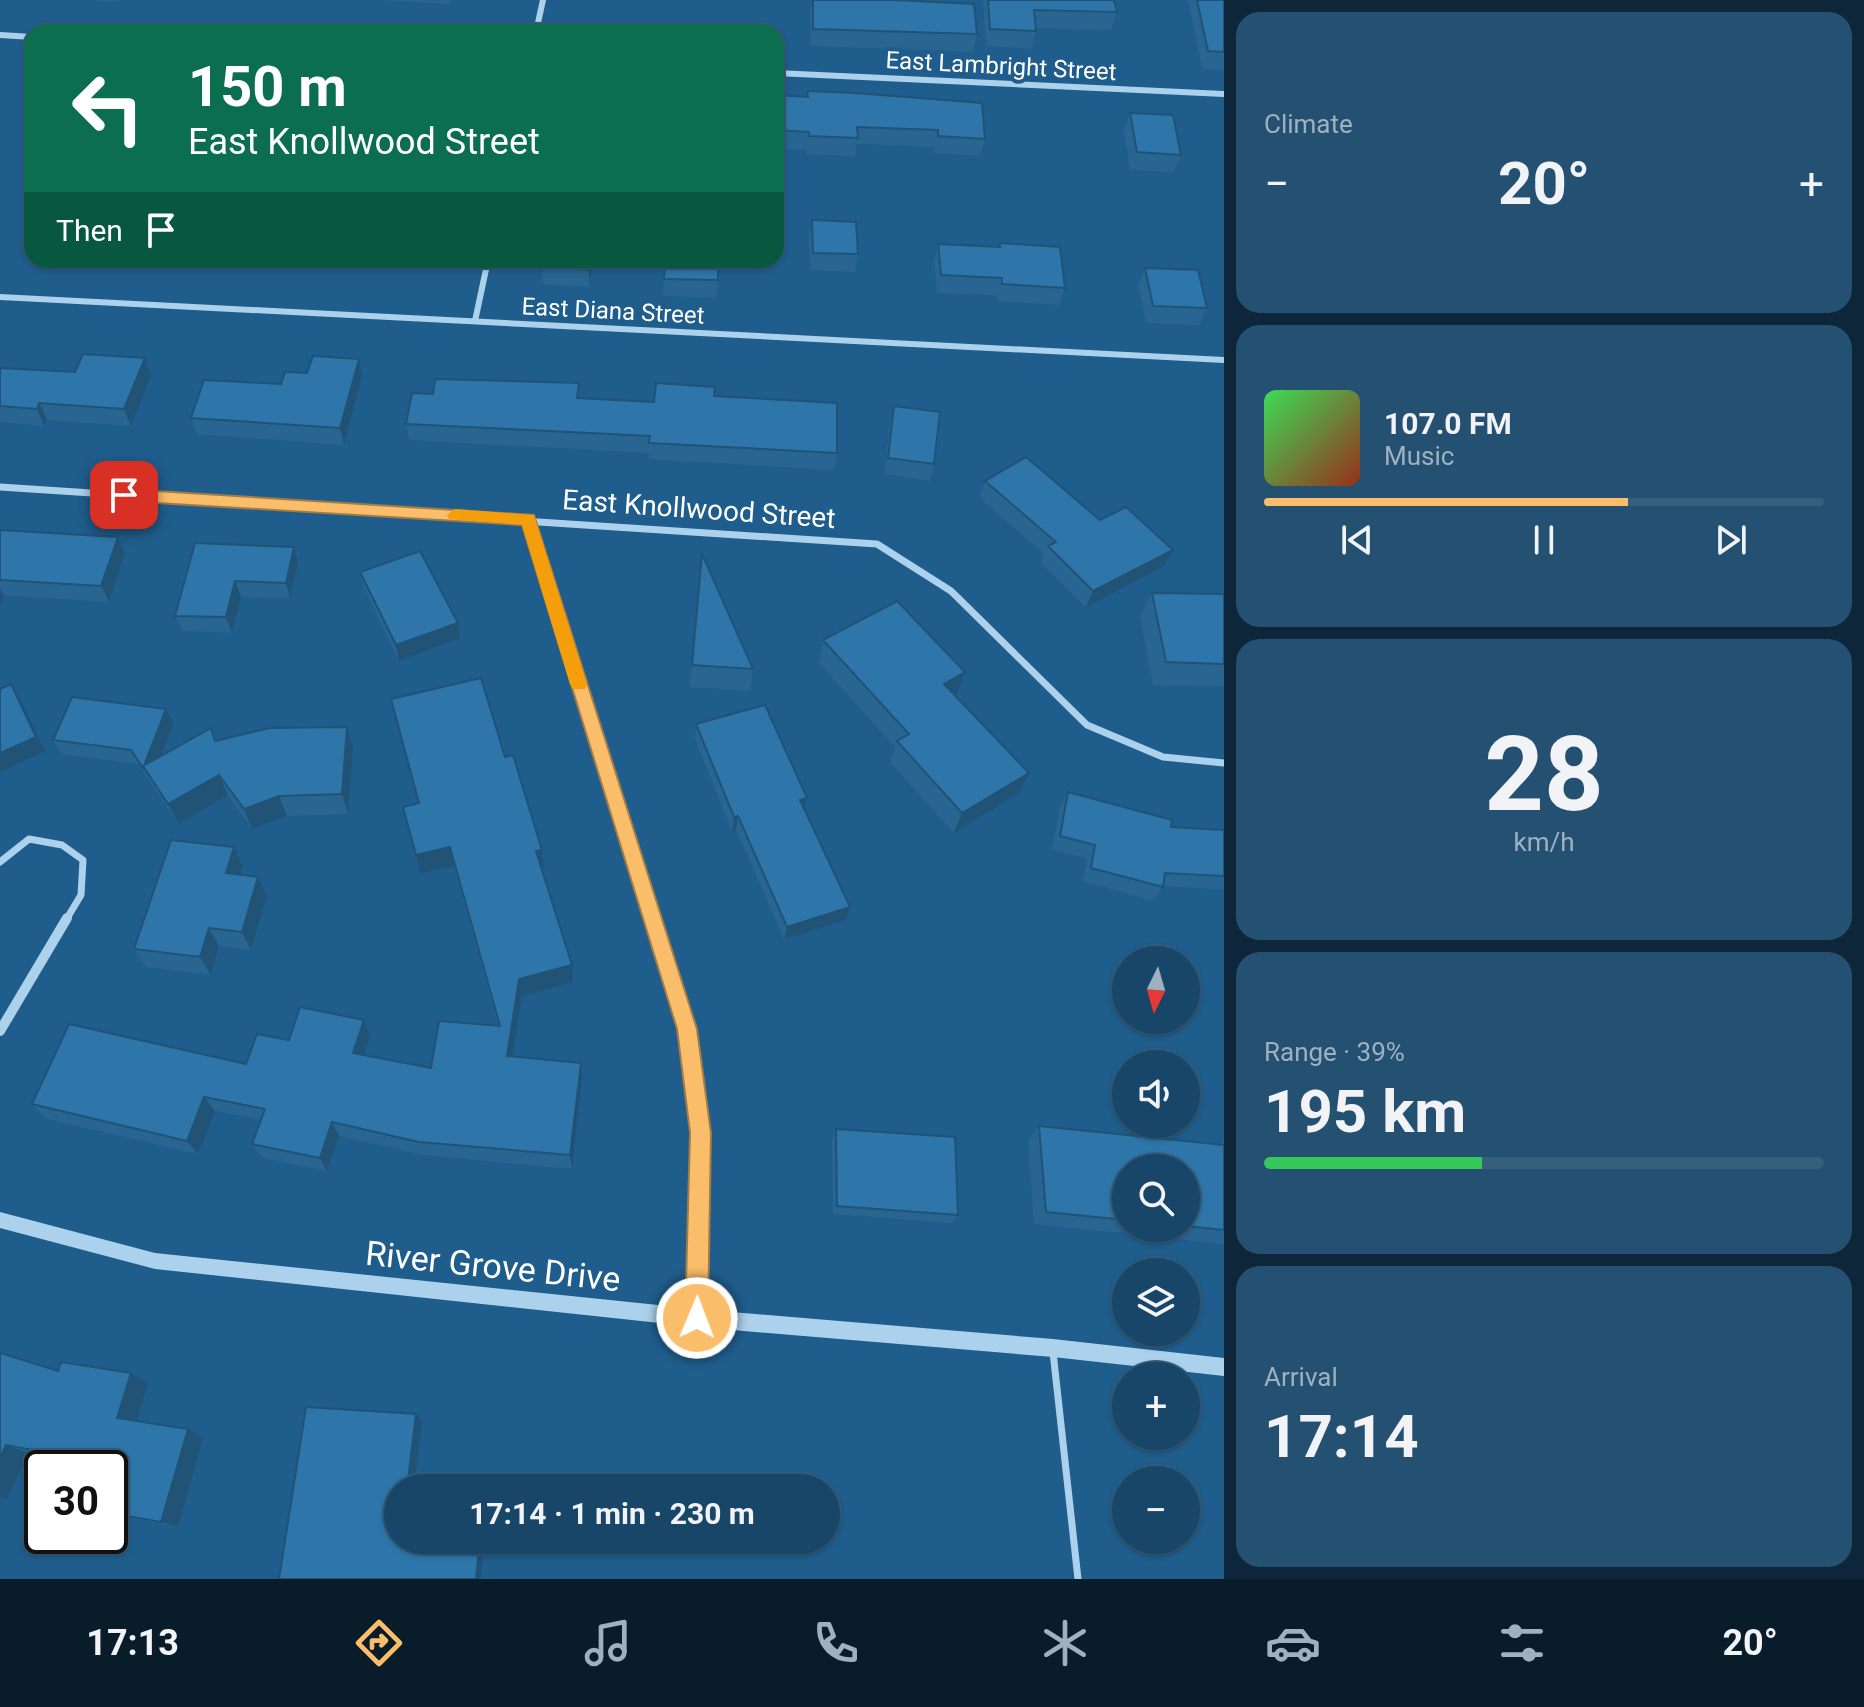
<!DOCTYPE html>
<html lang="en">
<head>
<meta charset="utf-8">
<style>
	body { margin:0; font-family:Roboto,sans-serif; background:#245071; color:#f1f3f6; height:100vh; display:flex; flex-direction:column; font-size:30px; white-space:nowrap }
	* { box-sizing:border-box; margin:0 }
	p { font-size:26px; color:#9eb1c0 }
	.icon { flex:none; width:44px; height:44px; fill:none; stroke:currentColor; stroke-width:2; stroke-linecap:round; stroke-linejoin:round }
	.map { position:relative; flex:1; overflow:hidden }
	.drawer { display:flex; flex-direction:column; gap:12px; padding:12px; background:#0d263a; width:640px }
	.drawer>* { flex:none }
	.banner { position:absolute; left:24px; top:24px; width:760px; height:244px; border-radius:24px; box-shadow:0 2px 6px #0004,0 0 0 2px #365e7d; background:#0b6e4f; color:#fff; overflow:hidden }
	.needle { width:52px; rotate:185deg }
	.tools { position:absolute; left:1112px; top:946px; display:grid; gap:16px }
	.tools a { display:grid; place-items:center; width:88px; height:88px; border-radius:50%; background:#174669; box-shadow:0 2px 6px #0004,0 0 0 2px #365e7d; font-size:40px }
	.speed { position:absolute; left:24px; top:1450px; display:flex; gap:16px; font-size:40px; font-weight:700; text-align:center }
	.speed>* { display:grid; place-content:center; width:104px; height:104px; border-radius:50%; background:#174669; box-shadow:0 2px 6px #0004,0 0 0 2px #365e7d; line-height:1 }
	.speed .limit { border:4px solid #111; border-radius:12px; background:#fff; color:#111 }
	.pin { position:absolute; display:grid; place-items:center; width:68px; height:68px; color:#fff; margin:-34px; border-radius:16px; box-shadow:0 4px 12px #0006 }
	.me { position:absolute; width:88px; margin:-44px; rotate:1deg; stroke-linejoin:round; filter:drop-shadow(0 0 6px #0008) }
	.turn { display:flex; align-items:center; gap:28px; height:168px; padding:0 32px; font-size:36px }
	.turn .icon { width:104px; height:104px; stroke-width:2.5 }
	.turn b { display:block; font-size:56px; line-height:68px }
	.then { display:flex; align-items:center; height:76px; padding:0 32px; background:#0003; gap:16px; font-size:30px }
	.big { font-size:60px; font-weight:700; line-height:1.1 }
	.drawer .widget { flex:1; display:flex; flex-direction:column; justify-content:center; gap:12px; min-width:0; padding:0 28px; border-radius:24px; background:#245071 }
	.drawer .dial { align-items:center; gap:0 }
	.dial b { font-size:104px; line-height:1 }
	.song { display:flex; align-items:center; gap:24px }
	.cover { width:96px; height:96px; border-radius:12px; background:linear-gradient(135deg,hsl(130 70% 55%),hsl(10 70% 35%)) }
	.played { height:8px; border-radius:4px; background:linear-gradient(90deg,#fabe6b 65%,#365e7d 65%) }
	.keys { display:flex; justify-content:space-around; direction:ltr }
	.heat { display:flex; justify-content:space-between; align-items:center; font-size:44px; direction:ltr }
	.charge { height:12px; border-radius:6px; background:linear-gradient(90deg,#34c759 39%,#365e7d 0) }
	.trip { position:absolute; left:384px; top:1474px; width:456px; height:80px; border-radius:40px; background:#174669; box-shadow:0 2px 6px #0004,0 0 0 2px #365e7d; font-weight:700; line-height:80px; text-align:center }
	.tabs { display:flex; height:128px; justify-content:space-around; align-items:center; background:#091c2a; color:#9eb1c0 }
	.tabs .icon { width:56px; height:56px }
	.tabs .on { color:#fabe6b }
	.tabs b { font-size:36px; color:#f1f3f6 }
	main { display:flex; flex:1; min-height:0 }
	.map>svg:first-child { display:block }
</style>
</head>
<body>
<main>
<div class="map">
<svg width="1224" height="1579" viewBox="0 0 1224 1579">
	<rect width="100%" height="100%" fill="#1f5d8c"/>
	<g fill="none" stroke-linecap="round" stroke-linejoin="round">
		<path stroke="#acd1ec" stroke-width="7" d="M1053 1352 1078 1579"/>
		<path stroke="#acd1ec" stroke-width="6" d="M536 32 543 0
			M0 35 32 37
			M776 73 1224 94
			M0 297 1224 360
			M475 321 488 260"/>
		<path stroke="#acd1ec" stroke-width="7" d="M0 487 877 544 951 591 1087 725 1163 757 1224 763
			M528 519 653 920
			M0 862 29 839 62 845 83 860 81 895 66 920"/>
		<path stroke="#acd1ec" stroke-width="10" d="M652 918 687 1029 700 1133 697 1317
			M0 1031 67 918"/>
		<path fill="#acd1ec" fill-rule="evenodd" d="M0 1212 155 1253 697 1309 1053 1339 1224 1358V1376L1053 1357 697 1327 155 1269 0 1228Z"/>
	</g>
	<path fill="#286591" fill-rule="evenodd" d="M85 0H121L120 2Z
		M373 0H452L450 4Z
		M812 0 977 34 973 52 811 46 810 14Z
		M984 0H1114L1117 12 1111 30 1036 28V31L1032 49 986 46 983 4Z
		M1188 0H1224V70L1202 69Z
		M807 91 985 139 980 156 934 153V147L857 144 855 156 807 154V150L776 148V95L807 97Z
		M1130 113 1181 155 1174 172 1130 170 1124 130Z
		M812 220 858 254 855 272 810 270 809 237Z
		M999 243 1065 288 1059 305 997 301V295L937 293 934 262 938 244 998 247Z
		M74 260H118L116 263Z
		M543 260H593L589 287 543 284 542 267Z
		M665 260 718 280 716 298 663 296Z
		M1145 268 1207 308 1199 325 1146 323 1138 285Z
		M145 358 151 375 131 426 47 420 44 426 0 422V368L75 372Z
		M362 376 344 445 197 434 191 418 281 384Z
		M714 396 837 453 834 470 649 459V453L409 440 406 424 580 398 654 402Z
		M894 406 934 464 930 481 884 474 890 423Z
		M985 481 1173 550 1164 566 1086 607 1041 563 1044 554 979 497Z
		M0 530 125 553 109 602 4 595 0 606Z
		M195 543 298 563 290 598 241 597 232 633 182 631 175 616Z
		M360 572 460 638 399 661 364 588Z
		M1152 593 1224 594V686L1153 685 1140 616Z
		M823 640 965 672 957 694 955 695 1029 773 1019 793 954 833 890 762 895 747 819 663Z
		M692 665 753 669 750 691 690 687Z
		M391 699 505 757 542 850 544 869H541L572 965 573 982 522 996 512 1057 582 1078 572 1169 424 1155 339 1136 327 1171 262 1158 252 1144 261 1120 215 1111 198 1154 47 1119 32 1104 246 1064 289 1040 370 1036 364 1055 431 1068 498 1026 454 866 420 874 403 807 418 803Z
		M173 724 160 756 211 728 216 740 353 748 348 814 287 816 252 829 228 795 179 824 138 764 62 754 53 740Z
		M696 724 807 798 804 809 850 907 846 920 784 939 736 830 732 831 695 739Z
		M1068 792 1171 827 1224 830V890L1163 886 1153 901 1083 881 1087 859 1052 849 1060 806Z
		M243 867 241 875 267 896 251 950 219 946 211 975 146 967 134 949Z
		M1039 1126 1221 1144 1224 1142V1244L1034 1224 1028 1141ZM1126 1168H1186V1228H1126Z
		M836 1129 958 1215 952 1223 833 1214 832 1139Z
		M0 1353 58 1371 148 1383 136 1421 188 1429 203 1438 178 1527 110 1515V1468L28 1453 7 1499 0 1497Z"/>
	<path fill="#205376" d="M590 260H593L589 287V270Z
		M145 358 151 375 131 426 124 409Z
		M359 359 362 376 344 445 340 428Z
		M39 403 47 420 44 426 37 409Z
		M118 537 125 553 109 602 101 586Z
		M294 547 298 563 290 598 286 583Z
		M1173 550 1164 566 1086 607 1093 591Z
		M235 581 241 597 232 633 226 617Z
		M0 588 4 595 0 606Z
		M458 623 460 638 399 661 396 645Z
		M965 672 957 694 936 706 944 684Z
		M11 684 20 699 45 751 0 772V753Z
		M166 709 173 724 151 779 143 767Z
		M347 727 353 748 348 814 342 794Z
		M1029 773 1019 793 954 833 962 813Z
		M219 775 228 795 179 824 168 804Z
		M279 796 287 816 252 829 244 809Z
		M807 798 804 812 800 800Z
		M738 816 736 830 732 831 734 817Z
		M234 847 243 867 235 892 226 873Z
		M450 847 454 866 420 874 416 855Z
		M542 850 544 869 538 870 536 851Z
		M258 877 267 896 251 950 242 932Z
		M850 907 846 920 784 939 787 927Z
		M209 928 219 946 211 975 200 957Z
		M572 965 573 982 522 996 510 1072 507 1056 519 979Z
		M364 1020 370 1036 360 1068 353 1053Z
		M581 1063 582 1078 572 1169 570 1155Z
		M204 1097 215 1111 198 1154 187 1141Z
		M332 1122 339 1136 327 1171 320 1158Z
		M131 1373 148 1383 135 1426 117 1418Z
		M416 1414 422 1421 414 1488H407Z
		M188 1429 203 1438 178 1527 161 1522Z
		M6 1445 28 1453 7 1499 0 1497V1458Z
		M480 1540H484L481 1579H476Z"/>
	<path fill="#2e76a9" stroke="#205376" stroke-width="2" d="M813 0H894L974 4 977 34 813 29Z
		M988 0H1114L1117 12 1034 10 1036 31 990 29Z
		M1197 0H1224V52L1208 51Z
		M807 91 855 93 982 103 985 139 938 136V130L857 127 858 138 809 136V132L776 130V95L808 97Z
		M1130 113 1173 115 1181 155 1137 152Z
		M812 220 856 222 858 254 813 253Z
		M999 243 1060 247 1065 288 1002 284V278L941 275 938 244 1000 247Z
		M543 260H590L589 270 542 267Z
		M665 260H718V280L664 279Z
		M1145 268 1198 270 1207 308 1153 306Z
		M83 354 145 358 124 409 39 403 37 409 0 406V368L75 372Z
		M313 356 359 359 340 428 191 418 204 380 281 384 285 372 307 373Z
		M435 379 579 383 577 398 654 402 656 383 715 387 714 396 837 403V453L649 443 650 436 406 424 412 393 433 394Z
		M894 406 940 412 934 464 888 458Z
		M1026 457 1100 520 1126 507 1173 550 1093 591 1048 546 1056 542 985 481Z
		M0 530 118 537 101 586 0 580Z
		M195 543 294 547 286 583 235 581 226 617 175 616Z
		M420 551 458 623 396 645 360 572Z
		M702 554 753 669 692 665Z
		M1152 593 1224 594V664L1166 662Z
		M897 601 965 672 944 684 1029 773 962 813 897 741 909 734 823 640Z
		M481 678 505 757 513 755 542 850 536 851 572 965 519 979 507 1056 581 1063 570 1155 419 1142 332 1122 320 1158 252 1144 265 1109 204 1097 187 1141 32 1104 69 1024 246 1064 257 1034 289 1040 300 1007 364 1020 353 1053 431 1068 439 1021 500 1026 450 847 416 855 403 807 419 803 391 699Z
		M11 684 36 737 0 753V689Z
		M72 697 166 709 143 768 131 750 53 740Z
		M765 705 807 798 800 800 850 907 787 927 738 816 734 817 696 724Z
		M347 727 342 794 279 796 244 809 219 775 168 804 143 766 211 728 215 741 270 728Z
		M1068 792 1172 820 1171 827 1224 830V876L1165 873 1163 887 1091 868 1095 845 1060 836Z
		M171 840 234 847 226 873 258 877 242 932 209 928 200 957 134 949Z
		M1039 1126 1224 1145V1230L1186 1226V1168H1126V1220L1046 1212Z
		M836 1129 955 1137 958 1215 837 1206Z
		M0 1353 58 1371 61 1362 131 1373 117 1418 188 1429 161 1522 110 1513V1468H63L67 1456 6 1445 0 1458Z
		M306 1407 416 1414 407 1488H398V1540H480L476 1579H279Z"/>
	<path fill="#fabe6b" stroke="#a27c46" stroke-width="2" d="M124 489 534 515 697 1029 711 1133 708 1318 705 1326 697 1329 689 1326 685 1318 690 1133 677 1029 522 525 124 501 116 495Z"/>
	<path fill="#f59e0b" d="M455 509 534 515 587 684 585 689H573L570 684 522 525 449 519 447 515Z"/>
	<g text-anchor="middle" dominant-baseline="central" stroke-width="8" stroke-linejoin="round" paint-order="stroke">
		<g font-size="24" fill="#fff" stroke="#1f5d8c">
			<text transform="translate(1001 66) rotate(3)">East Lambright Street</text>
			<text transform="translate(613 311) rotate(3)">East Diana Street</text>
		</g>
		<g font-size="28" fill="#fff" stroke="#1f5d8c">
			<text transform="translate(699 509) rotate(4)">East Knollwood Street</text>
		</g>
		<g font-size="34" fill="#fff" stroke="#1f5d8c">
			<text transform="translate(493 1266) rotate(6)">River Grove Drive</text>
		</g>
	</g>
</svg>
<div class="tools">
<a><svg class="needle" viewBox="-14 -14 28 28"><path d="M0-13l5 13h-10z" fill="#e53935"/><path d="M0 13l5-13h-10z" fill="#9eb1c0"/></svg></a>
<a><svg class="icon" aria-label="sound" viewBox="0 0 24 24"><path d="M4 9h4l5-4v14l-5-4H4zM17 9q2 3 0 6"/></svg></a>
<a><svg class="icon" aria-label="search" viewBox="0 0 24 24"><circle cx="10" cy="10" r="6"/><path d="M15 15l6 6"/></svg></a>
<a><svg class="icon" aria-label="layers" viewBox="0 0 24 24"><path d="M12 4l9 5-9 5-9-5zM3 14l9 5 9-5"/></svg></a>
<a>+</a>
<a>−</a>
</div>
<div class="speed"><div class="limit">30</div></div>
<div class="pin" style="left:124px;top:495px;background:#d93025"><svg class="icon" aria-label="arrive" viewBox="0 0 24 24"><path d="M6 21V4h12l-3 4 3 4H6"/></svg></div>
<svg class="me" style="left:697px;top:1318px" viewBox="-20 -20 40 40"><circle r="17" fill="#fabe6b" stroke="#fff" stroke-width="3"/><path d="M0-11L8 9 0 5-8 9z" fill="#fff"/></svg>
<div class="trip">17:14 · 1 min · 230 m</div>
<div class="banner">
<div class="turn"><svg class="icon" aria-label="left" viewBox="0 0 24 24"><path d="M17 20v-9H6M10 6l-5 5 5 5"/></svg><div><b>150 m</b>East Knollwood Street</div></div>
<div class="then">Then<svg class="icon" aria-label="arrive" viewBox="0 0 24 24"><path d="M6 21V4h12l-3 4 3 4H6"/></svg></div>
</div>
</div>
<section class="drawer">
<div class="widget"><p>Climate</p>
<div class="heat"><a>−</a><b class="big">20°</b><a>+</a></div>
</div>
<div class="widget">
<div class="song"><i class="cover"></i><div><b>107.0 FM</b><p>Music</p></div></div>
<div class="played"></div>
<div class="keys"><svg class="icon" aria-label="previous" viewBox="0 0 24 24"><path d="M18 5L8 12l10 7zM5 5v14"/></svg><svg class="icon" aria-label="pause" viewBox="0 0 24 24"><path d="M8 5v14M16 5v14"/></svg><svg class="icon" aria-label="next" viewBox="0 0 24 24"><path d="M6 5l10 7-10 7zM19 5v14"/></svg></div>
</div>
<div class="widget dial"><b>28</b><p>km/h</p></div>
<div class="widget"><p>Range · 39%</p><b class="big">195 km</b><div class="charge"></div></div>
<div class="widget"><p>Arrival</p><b class="big">17:14</b></div>
</section>
</main>
<nav class="tabs">
<b>17:13</b>
<svg class="icon on" aria-label="directions" viewBox="0 0 24 24"><path d="M12 3l9 9-9 9-9-9zM9 14v-3h6M13 9l2 2-2 2"/></svg>
<svg class="icon" aria-label="music" viewBox="0 0 24 24"><path d="M9 18V5l10-2v13"/><circle cx="6" cy="18" r="3"/><circle cx="16" cy="16" r="3"/></svg>
<svg class="icon" aria-label="phone" viewBox="0 0 24 24"><path d="M5 4h4l2 5-3 2q2 4 5 5l2-3 5 2v4C11 20 4 13 5 4z"/></svg>
<svg class="icon" aria-label="climate" viewBox="0 0 24 24"><path d="M12 3v18M4 7l16 10M4 17L20 7"/></svg>
<svg class="icon" aria-label="car" viewBox="0 0 24 24"><path d="M5 17H2v-5l4-1 3-4h7l3 4 3 1v5h-3M9 17h6M6 11h13"/><circle cx="7" cy="17" r="2"/><circle cx="17" cy="17" r="2"/></svg>
<svg class="icon" aria-label="filters" viewBox="0 0 24 24"><path d="M4 7h16M4 17h16"/><circle cx="9" cy="7" r="2"/><circle cx="15" cy="17" r="2"/></svg>
<b>20°</b>
</nav>
</body>
</html>
